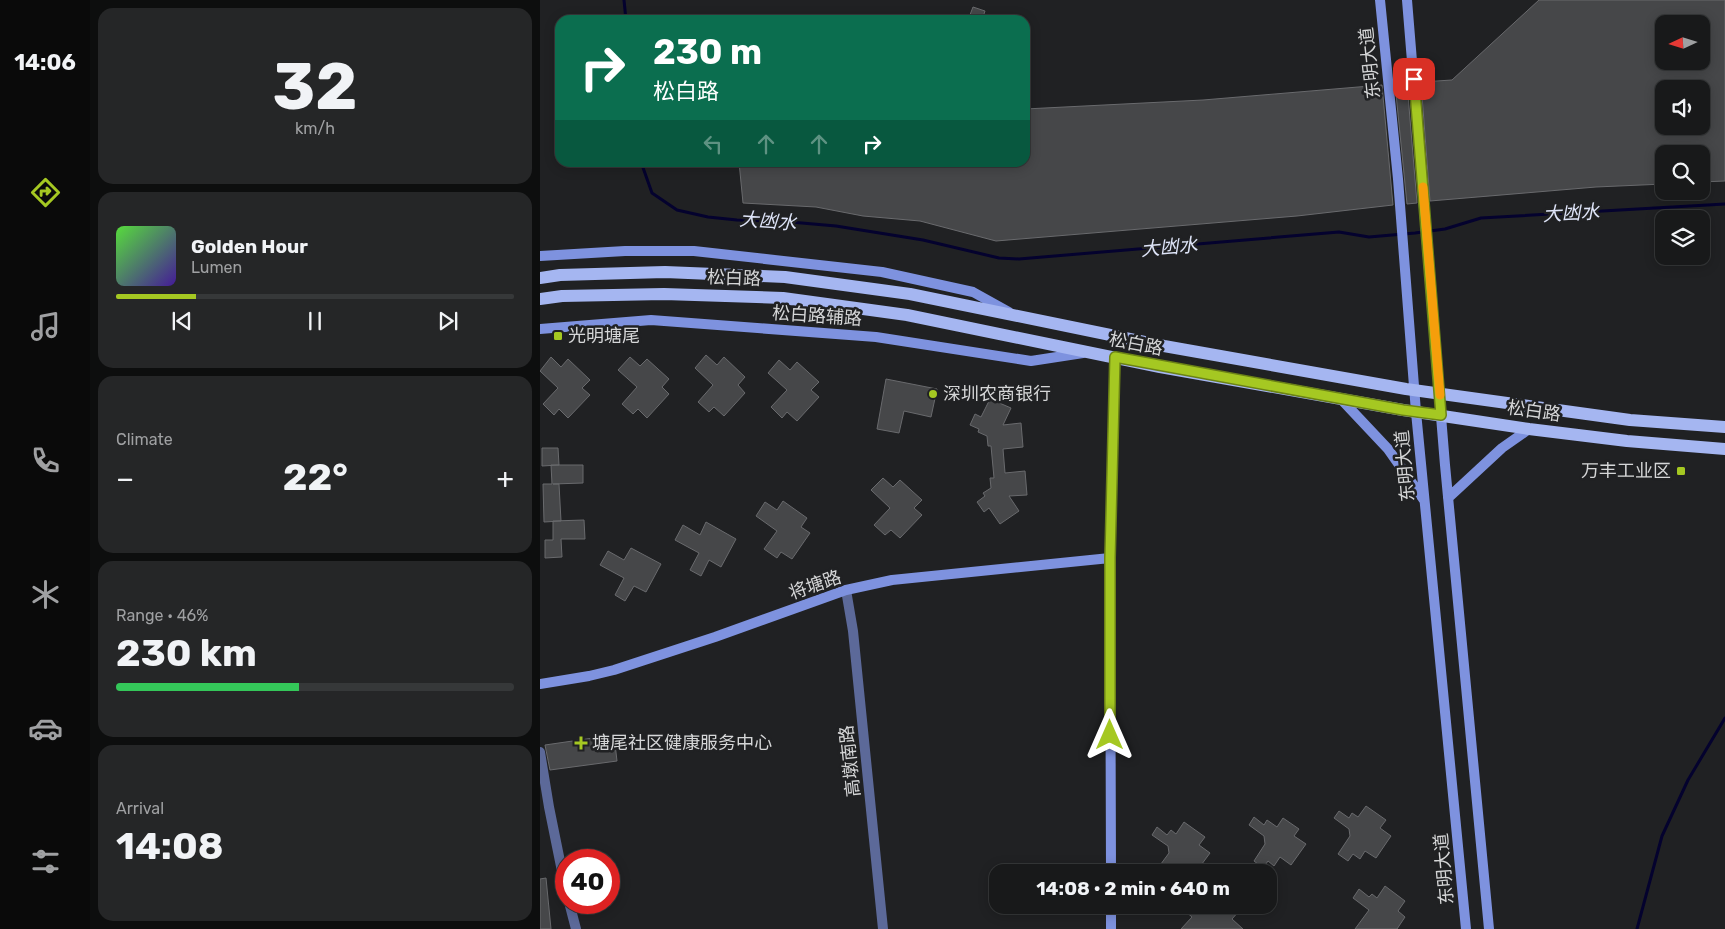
<!DOCTYPE html>
<html lang="en">
<head>
<meta charset="utf-8">
<style>
	body { margin:0; font-family:Rubik,"Noto Sans SC",sans-serif; background:#252627; color:#f1f3f6; height:100vh; display:flex; flex-direction:column; font-size:19px; white-space:nowrap }
	* { box-sizing:border-box; margin:0 }
	p { font-size:16px; color:#9fa0a2 }
	.icon { flex:none; width:28px; height:28px; fill:none; stroke:currentColor; stroke-width:2; stroke-linecap:round; stroke-linejoin:round }
	.map { position:relative; flex:1; overflow:hidden }
	.drawer { display:flex; flex-direction:column; gap:8px; padding:8px; background:#0d0e0e; width:450px }
	.drawer>* { flex:none }
	.hud { position:absolute; left:15px; top:15px; width:475px; height:152px; border-radius:15px; box-shadow:0 2px 12px #0003,0 0 0 1px #363839; background:#0b6e4f; color:#fff; overflow:hidden }
	.needle { width:32px; rotate:266deg }
	.fabs { position:absolute; left:1115px; top:15px; display:grid; gap:10px }
	.fabs a { display:grid; place-items:center; width:55px; height:55px; border-radius:10px; background:#18191a; box-shadow:0 2px 12px #0003,0 0 0 1px #363839; font-size:25px }
	.speed { position:absolute; left:15px; top:849px; display:flex; gap:10px; font-size:25px; font-weight:700; text-align:center }
	.speed>* { display:grid; place-content:center; width:65px; height:65px; border-radius:50%; background:#18191a; box-shadow:0 2px 12px #0003,0 0 0 1px #363839; line-height:1 }
	.speed .limit { border:8px solid #d22; background:#fff; color:#111 }
	.pin { position:absolute; display:grid; place-items:center; width:42px; height:42px; color:#fff; margin:-21px; border-radius:10px; box-shadow:0 2px 8px #0006 }
	.me { position:absolute; width:55px; margin:-28px; rotate:0deg; stroke-linejoin:round; filter:drop-shadow(0 0 4px #0008) }
	.turn { display:flex; align-items:center; gap:18px; height:105px; padding:0 15px; font-size:22px }
	.turn .icon { width:65px; height:65px; stroke-width:2.5 }
	.turn b { display:block; font-size:35px; line-height:42px }
	.lanes { display:flex; align-items:center; height:48px; padding:0 15px; background:#0003; justify-content:center; gap:25px; direction:ltr }
	.lanes .off { opacity:.35 }
	.big { font-size:38px; font-weight:700; line-height:1.1 }
	.drawer .card { flex:1; display:flex; flex-direction:column; justify-content:center; gap:8px; min-width:0; padding:0 18px; border-radius:15px; background:#252627 }
	.drawer .dial { align-items:center; gap:0 }
	.dial b { font-size:65px; line-height:1 }
	.song { display:flex; align-items:center; gap:15px }
	.cover { width:60px; height:60px; border-radius:8px; background:linear-gradient(135deg,hsl(110 70% 55%),hsl(260 70% 35%)) }
	.played { height:5px; border-radius:2px; background:linear-gradient(90deg,#a5c822 20%,#363839 20%) }
	.keys { display:flex; justify-content:space-around; direction:ltr }
	.heat { display:flex; justify-content:space-between; align-items:center; font-size:28px; direction:ltr }
	.charge { height:8px; border-radius:4px; background:linear-gradient(90deg,#34c759 46%,#363839 0) }
	.trip { position:absolute; left:449px; top:864px; width:288px; height:50px; border-radius:15px; background:#18191a; box-shadow:0 2px 12px #0003,0 0 0 1px #363839; font-weight:700; line-height:50px; text-align:center }
	main { display:flex; flex:1; min-height:0 }
	.tabs { display:flex; flex-direction:column; width:90px; justify-content:space-around; align-items:center; background:#0a0a0a; color:#9fa0a2 }
	.tabs .icon { width:35px; height:35px }
	.tabs .selected { color:#a5c822 }
	.tabs b { font-size:22px; color:#f1f3f6 }
	.map>svg:first-child { display:block }
</style>
</head>
<body>
<main>
<nav class="tabs">
<b>14:06</b>
<svg class="icon selected" aria-label="directions" viewBox="0 0 24 24"><path d="M12 3l9 9-9 9-9-9zM9 14v-3h6M13 9l2 2-2 2"/></svg>
<svg class="icon" aria-label="music" viewBox="0 0 24 24"><path d="M9 18V5l10-2v13"/><circle cx="6" cy="18" r="3"/><circle cx="16" cy="16" r="3"/></svg>
<svg class="icon" aria-label="phone" viewBox="0 0 24 24"><path d="M5 4h4l2 5-3 2q2 4 5 5l2-3 5 2v4C11 20 4 13 5 4z"/></svg>
<svg class="icon" aria-label="climate" viewBox="0 0 24 24"><path d="M12 3v18M4 7l16 10M4 17L20 7"/></svg>
<svg class="icon" aria-label="car" viewBox="0 0 24 24"><path d="M5 17H2v-5l4-1 3-4h7l3 4 3 1v5h-3M9 17h6M6 11h13"/><circle cx="7" cy="17" r="2"/><circle cx="17" cy="17" r="2"/></svg>
<svg class="icon" aria-label="filters" viewBox="0 0 24 24"><path d="M4 7h16M4 17h16"/><circle cx="9" cy="7" r="2"/><circle cx="15" cy="17" r="2"/></svg>
</nav>
<section class="drawer">
<div class="card dial"><b>32</b><p>km/h</p></div>
<div class="card">
<div class="song"><i class="cover"></i><div><b>Golden Hour</b><p>Lumen</p></div></div>
<div class="played"></div>
<div class="keys"><svg class="icon" aria-label="previous" viewBox="0 0 24 24"><path d="M18 5L8 12l10 7zM5 5v14"/></svg><svg class="icon" aria-label="pause" viewBox="0 0 24 24"><path d="M8 5v14M16 5v14"/></svg><svg class="icon" aria-label="next" viewBox="0 0 24 24"><path d="M6 5l10 7-10 7zM19 5v14"/></svg></div>
</div>
<div class="card"><p>Climate</p>
<div class="heat"><a>−</a><b class="big">22°</b><a>+</a></div>
</div>
<div class="card"><p>Range · 46%</p><b class="big">230 km</b><div class="charge"></div></div>
<div class="card"><p>Arrival</p><b class="big">14:08</b></div>
</section>
<div class="map">
<svg width="1185" height="929" viewBox="0 0 1185 929">
	<rect width="100%" height="100%" fill="#202123"/>
	<g fill="none" stroke-linecap="round" stroke-linejoin="round">
		<path stroke="#04022e" stroke-width="3" d="M84 0 86 20
			M101 162 112 193 137 210 168 217 197 220 239 221 296 226 383 240 459 258 479 259 799 232 829 237 875 233 905 229 941 218 1185 204
			M1097 929 1122 836 1148 780 1185 718"/>
	</g>
	<path fill="#464749" stroke="#696a6d" fill-rule="evenodd" d="M999 0H1185V181L1161 182V154H1124V184L1056 187 890 201 881 82 912 80ZM1124 24H1161V61H1124ZM1124 89H1161V126H1124Z
		M433 7 445 11 442 20H428Z
		M867 83 877 203 867 204 855 84Z
		M842 85 853 205 757 216 456 241 380 221 323 216 276 207 203 203 199 162H485V109L663 100Z
		M166 355 177 365 184 357 205 377 198 385 205 393 184 416 174 407 169 412 158 402 173 385 155 368Z
		M11 357 21 367 28 359 50 380 42 388 50 395 28 418 19 409 14 415 3 404 18 388 0 371Z
		M90 357 100 366 107 359 129 379 122 387 129 394 107 418 98 409 93 414 82 404 97 387 78 370Z
		M239 360 250 370 257 362 279 382 271 390 279 397 257 421 247 412 242 418 231 407 247 390 228 373Z
		M346 379 397 389 391 417 364 411 359 433 337 429Z
		M450 399 471 408 463 425 481 423 483 447 463 449 465 473 485 471 487 495 469 496 479 511 460 524 449 508 444 512 437 502 445 496 443 493 451 488 450 478H454L451 446H448L447 436 438 432 439 429 430 425 435 414 441 417Z
		M2 448H18L19 465 2 466Z
		M11 465H43V483L13 484H19L21 521 4 522 3 484H12Z
		M343 478 353 487 360 480 382 500 374 508 382 515 360 538 351 530 345 535 334 525 350 508 331 490Z
		M243 501 267 518 261 527 270 533 252 559 241 552 237 558 224 549 237 531 216 516 225 502 237 510Z
		M44 520 45 539H21L22 557 5 558V540H13V521Z
		M166 522 196 539 181 567 169 560 161 576 150 570 159 553 135 540 143 525 160 535Z
		M91 548 121 564 106 592 94 586 85 601 75 595 84 578 60 565 68 551 84 560Z
		M74 735 77 761 10 770 5 745Z
		M826 806 846 820 840 828 851 836 836 858 825 851 820 859 813 854 808 861 798 854 810 836 809 829 794 818 799 811 809 818 812 813 818 817Z
		M714 817 724 825 727 820 737 827 743 818 759 829 754 836 766 844 751 865 740 857 734 866 728 861 723 868 714 861 725 844 724 836 709 825Z
		M644 822 665 837 659 845 670 853 656 872H650L643 868 640 872H615L629 853 628 846 612 835 617 827 627 835 631 830 636 834Z
		M6 878 11 929H0V879Z
		M845 886 865 901 858 911 865 917 857 929H815L829 910 813 898 819 889 829 897 832 894 837 898Z
		M638 905H694L700 910 692 919 703 929H641L652 917Z"/>
	<g fill="none" stroke-linecap="round" stroke-linejoin="round">
		<path stroke="#5c6999" stroke-width="10" d="M306 590 313 631 343 929
			M0 752 9 807 26 891
			M29 902 36 929"/>
		<path stroke="#7e92df" stroke-width="10" d="M840 0 858 179 876 412 926 929
			M867 0 905 465 949 929
			M0 256 85 251H154L342 272 433 292 469 312
			M0 329 111 320 336 337 491 361 543 353
			M800 398 848 449 884 500
			M908 498 962 448 989 429
			M0 684 49 676 74 670 175 637 306 590 352 580 570 558
			M571 872 570 558 575 357
			M571 905V929"/>
		<path stroke="#a5b6f1" stroke-width="12" d="M0 278 20 275 125 272 245 277 370 294 624 346 866 389 1090 420 1185 427
			M0 299 22 296 124 294 243 298 367 315 620 367 863 410 989 429 1087 441 1185 449"/>
	</g>
	<g fill="none" stroke-linecap="round" stroke-linejoin="round">
		<g stroke="#6b8216" stroke-width="12">
			<path id="route" d="M570 735V558L575 357 863 410 901 415 874 79"/>
		</g>
		<use href="#route" stroke="#a5c822" stroke-width="9"/>
		<path stroke="#f59e0b" stroke-width="9" d="M883 187 900 395"/>
	</g>
	<g fill="#a5c822" stroke="#202123" stroke-width="2">
		<rect x="13" y="331" width="10" height="10" rx="2.5"/>
		<circle cx="393" cy="394" r="5"/>
		<rect x="1136" y="466" width="10" height="10" rx="2.5"/>
		<path d="M38.5 735.5h5v5h5v5h-5v5h-5v-5h-5v-5h5z"/>
	</g>
	<g text-anchor="middle" dominant-baseline="central" stroke-width="5" stroke-linejoin="round" paint-order="stroke">
		<g font-size="18" fill="#d5d6d7" stroke="#202123">
			<text transform="translate(830 63) rotate(-96)">东明大道</text>
			<text transform="translate(194 278) rotate(2)">松白路</text>
			<text transform="translate(277 316) rotate(4)">松白路辅路</text>
			<text transform="translate(596 344) rotate(11)">松白路</text>
			<text transform="translate(994 411) rotate(8)">松白路</text>
			<text transform="translate(865 466) rotate(-95)">东明大道</text>
			<text transform="translate(275 585) rotate(-19)">将塘路</text>
			<text transform="translate(310 761) rotate(-96)">高墩南路</text>
			<text transform="translate(904 869) rotate(-95)">东明大道</text>
		</g>
		<g font-size="18" fill="#d5d6d7" stroke="#202123" text-anchor="start">
			<text x="28" y="336">光明塘尾</text>
			<text x="403" y="394">深圳农商银行</text>
			<text x="1131" y="471" text-anchor="end">万丰工业区</text>
			<text x="52" y="743">塘尾社区健康服务中心</text>
		</g>
		<g font-size="19" font-style="italic" fill="#dee4f8" stroke="#202123">
			<text transform="translate(1031 213) rotate(-3)">大凼水</text>
			<text transform="translate(228 221) rotate(4)">大凼水</text>
			<text transform="translate(629 247) rotate(-5)">大凼水</text>
		</g>
	</g>
</svg>
<div class="fabs">
<a><svg class="needle" viewBox="-14 -14 28 28"><path d="M0-13l5 13h-10z" fill="#e53935"/><path d="M0 13l5-13h-10z" fill="#9fa0a2"/></svg></a>
<a><svg class="icon" aria-label="sound" viewBox="0 0 24 24"><path d="M4 9h4l5-4v14l-5-4H4zM17 9q2 3 0 6"/></svg></a>
<a><svg class="icon" aria-label="search" viewBox="0 0 24 24"><circle cx="10" cy="10" r="6"/><path d="M15 15l6 6"/></svg></a>
<a><svg class="icon" aria-label="layers" viewBox="0 0 24 24"><path d="M12 4l9 5-9 5-9-5zM3 14l9 5 9-5"/></svg></a>
</div>
<div class="speed"><div class="limit">40</div></div>
<div class="pin" style="left:874px;top:79px;background:#d93025"><svg class="icon" aria-label="arrive" viewBox="0 0 24 24"><path d="M6 21V4h12l-3 4 3 4H6"/></svg></div>
<svg class="me" style="left:570px;top:735px" viewBox="-20 -20 40 40"><path d="M0-17L14 15 0 8-14 15z" fill="#a5c822" stroke="#fff" stroke-width="4"/></svg>
<div class="trip">14:08 · 2 min · 640 m</div>
<div class="hud">
<div class="turn"><svg class="icon" aria-label="right" viewBox="0 0 24 24"><path d="M7 20v-9h11M14 6l5 5-5 5"/></svg><div><b>230 m</b>松白路</div></div>
<div class="lanes"><svg class="icon off" aria-label="left" viewBox="0 0 24 24"><path d="M17 20v-9H6M10 6l-5 5 5 5"/></svg><svg class="icon off" aria-label="ahead" viewBox="0 0 24 24"><path d="M12 20V5M6 11l6-6 6 6"/></svg><svg class="icon off" aria-label="ahead" viewBox="0 0 24 24"><path d="M12 20V5M6 11l6-6 6 6"/></svg><svg class="icon" aria-label="right" viewBox="0 0 24 24"><path d="M7 20v-9h11M14 6l5 5-5 5"/></svg></div>
</div>
</div>
</main>
</body>
</html>
